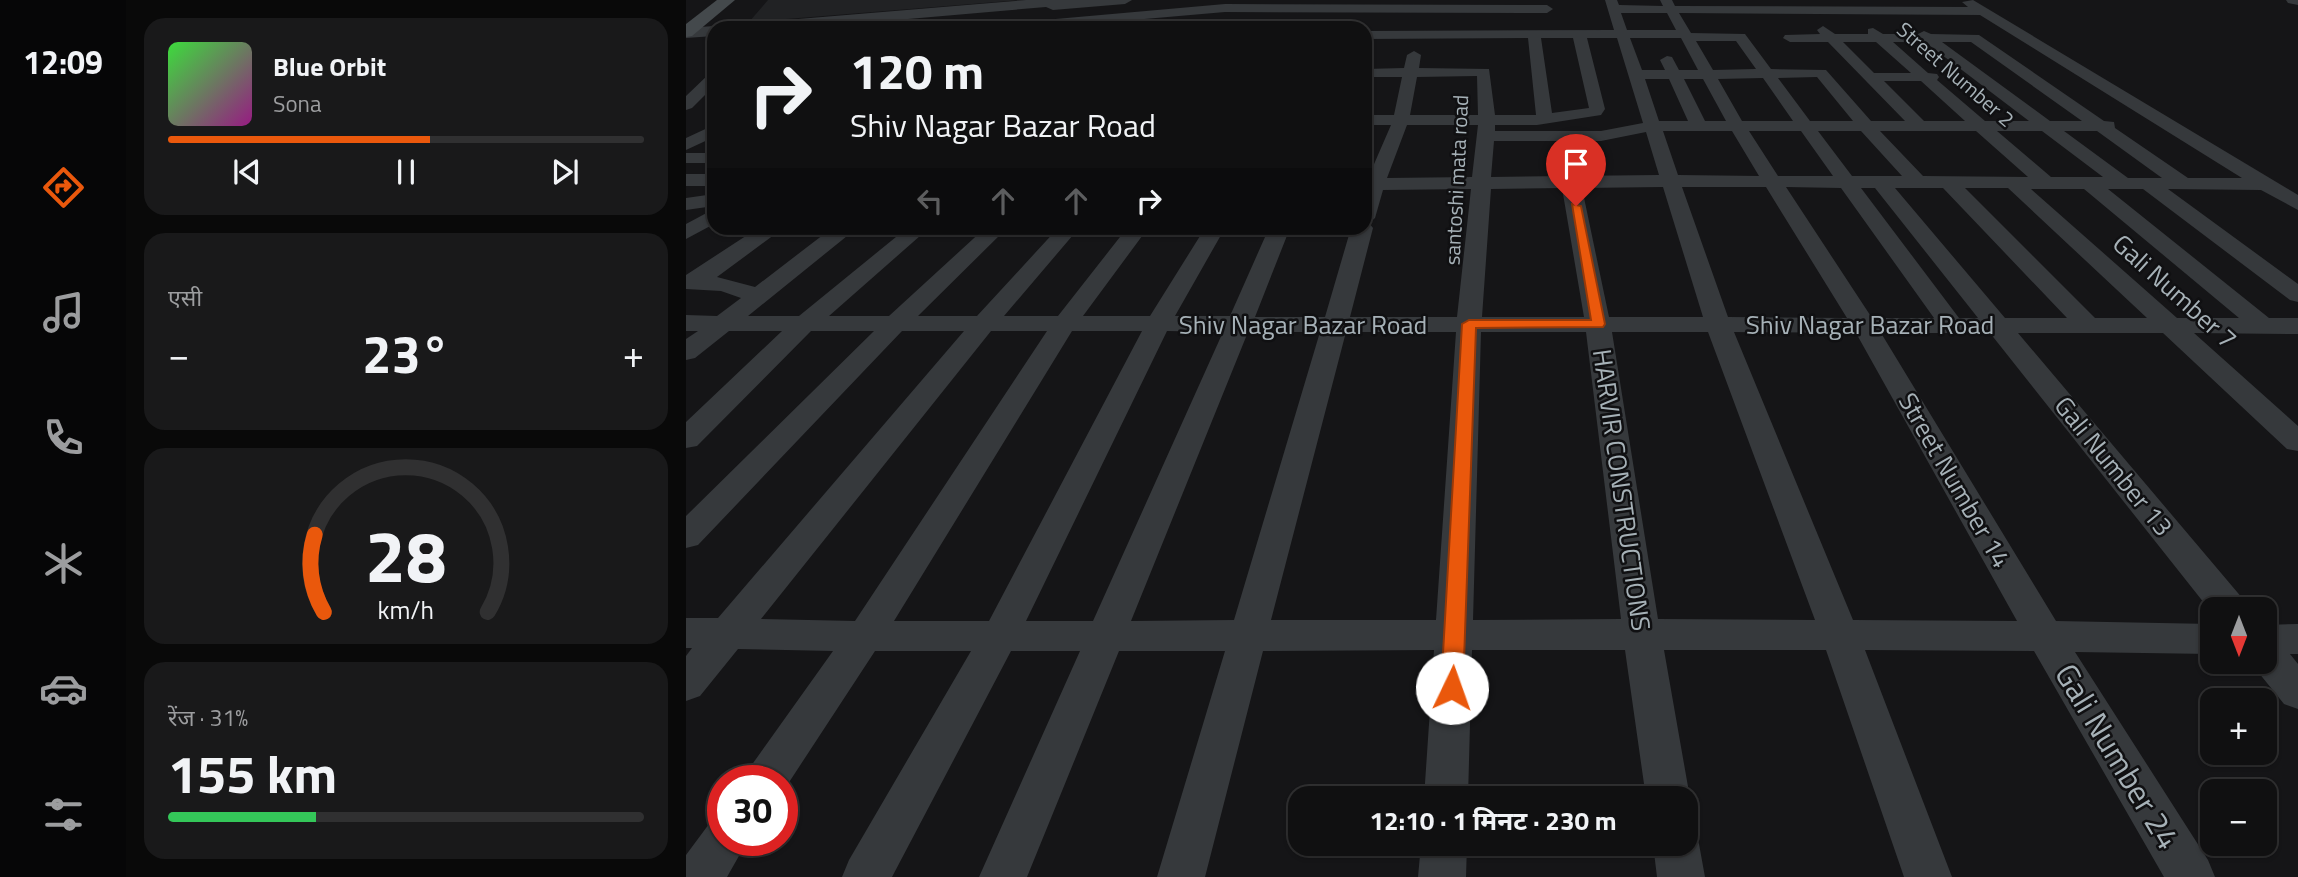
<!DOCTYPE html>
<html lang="hi">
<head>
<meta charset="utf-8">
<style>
	body { margin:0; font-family:"Titillium Web","Noto Sans Devanagari",sans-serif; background:#19191a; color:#f1f3f6; height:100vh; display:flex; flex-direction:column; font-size:26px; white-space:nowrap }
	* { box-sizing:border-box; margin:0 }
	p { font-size:23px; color:#9c9d9f }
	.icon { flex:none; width:38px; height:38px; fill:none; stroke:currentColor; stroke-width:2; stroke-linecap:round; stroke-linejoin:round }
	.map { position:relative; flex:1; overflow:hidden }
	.drawer { display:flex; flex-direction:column; gap:18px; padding:18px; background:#090909; width:560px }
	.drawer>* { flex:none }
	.guide { position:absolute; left:21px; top:21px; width:665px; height:214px; border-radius:21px; box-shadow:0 2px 5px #0004,0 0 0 2px #303031; background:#101011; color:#f1f3f6; overflow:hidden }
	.needle { width:46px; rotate:180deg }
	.controls { position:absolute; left:1514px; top:597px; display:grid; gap:14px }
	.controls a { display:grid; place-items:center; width:77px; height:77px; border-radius:14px; background:#101011; box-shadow:0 2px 5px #0004,0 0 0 2px #303031; font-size:35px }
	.speed { position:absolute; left:21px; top:765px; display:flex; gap:14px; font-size:35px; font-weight:700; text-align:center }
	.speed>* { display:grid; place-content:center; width:91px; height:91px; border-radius:50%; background:#101011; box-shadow:0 2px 5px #0004,0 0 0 2px #303031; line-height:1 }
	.speed .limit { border:10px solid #d22; background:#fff; color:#111 }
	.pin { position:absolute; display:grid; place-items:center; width:60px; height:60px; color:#fff; margin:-72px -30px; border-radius:50% 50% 50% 0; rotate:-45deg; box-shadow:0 0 7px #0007 }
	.pin .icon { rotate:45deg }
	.me { position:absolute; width:77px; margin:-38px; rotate:3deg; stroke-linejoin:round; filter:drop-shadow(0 0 5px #0008) }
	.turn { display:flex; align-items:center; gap:24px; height:147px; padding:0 28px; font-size:32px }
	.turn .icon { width:91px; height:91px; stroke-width:2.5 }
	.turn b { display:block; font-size:49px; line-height:60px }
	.lanes { display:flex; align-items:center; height:66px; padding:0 28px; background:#0003; justify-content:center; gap:35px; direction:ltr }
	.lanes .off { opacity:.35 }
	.big { font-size:52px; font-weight:700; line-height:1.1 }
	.drawer .tile { flex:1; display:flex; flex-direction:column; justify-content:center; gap:10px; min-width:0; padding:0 24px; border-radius:21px; background:#19191a }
	.drawer .dial { align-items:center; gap:0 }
	.dial svg { height:182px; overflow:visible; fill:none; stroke:#303031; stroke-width:7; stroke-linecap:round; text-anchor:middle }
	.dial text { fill:#f1f3f6; stroke:none }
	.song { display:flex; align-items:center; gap:21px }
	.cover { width:84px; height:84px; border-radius:10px; background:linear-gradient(135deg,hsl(120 70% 55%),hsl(310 70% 35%)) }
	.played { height:7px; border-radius:4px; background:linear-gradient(90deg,#ea580c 55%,#303031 55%) }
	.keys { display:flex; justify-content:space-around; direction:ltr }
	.heat { display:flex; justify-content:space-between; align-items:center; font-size:38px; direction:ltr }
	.charge { height:10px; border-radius:5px; background:linear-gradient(90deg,#34c759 31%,#303031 0) }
	.trip { position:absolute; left:602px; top:786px; width:410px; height:70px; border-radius:21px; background:#101011; box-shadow:0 2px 5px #0004,0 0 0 2px #303031; font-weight:700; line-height:70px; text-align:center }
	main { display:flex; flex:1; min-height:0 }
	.tabs { display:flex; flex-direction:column; width:126px; justify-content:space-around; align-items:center; background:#060607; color:#9c9d9f }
	.tabs .icon { width:49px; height:49px }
	.tabs .current { color:#ea580c }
	.tabs b { font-size:32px; color:#f1f3f6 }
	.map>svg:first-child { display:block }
</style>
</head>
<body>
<main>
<nav class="tabs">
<b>12:09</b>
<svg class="icon current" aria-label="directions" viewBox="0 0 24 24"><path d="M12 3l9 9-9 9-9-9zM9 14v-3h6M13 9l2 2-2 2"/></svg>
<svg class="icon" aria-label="music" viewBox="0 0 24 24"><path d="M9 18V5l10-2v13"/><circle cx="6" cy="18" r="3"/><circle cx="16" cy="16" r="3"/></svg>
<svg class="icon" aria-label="phone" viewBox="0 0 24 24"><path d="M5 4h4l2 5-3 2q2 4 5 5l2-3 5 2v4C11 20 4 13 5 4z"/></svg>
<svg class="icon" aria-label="climate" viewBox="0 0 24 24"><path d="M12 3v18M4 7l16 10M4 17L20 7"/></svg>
<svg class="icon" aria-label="car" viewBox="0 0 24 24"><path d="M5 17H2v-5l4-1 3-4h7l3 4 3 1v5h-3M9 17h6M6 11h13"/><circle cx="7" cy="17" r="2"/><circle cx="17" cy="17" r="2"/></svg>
<svg class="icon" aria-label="filters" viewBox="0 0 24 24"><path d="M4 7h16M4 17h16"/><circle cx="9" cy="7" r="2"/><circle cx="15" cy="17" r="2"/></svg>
</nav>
<section class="drawer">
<div class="tile">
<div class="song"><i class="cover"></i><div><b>Blue Orbit</b><p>Sona</p></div></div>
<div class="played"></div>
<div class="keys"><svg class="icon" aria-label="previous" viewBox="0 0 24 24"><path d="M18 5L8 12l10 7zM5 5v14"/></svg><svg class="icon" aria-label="pause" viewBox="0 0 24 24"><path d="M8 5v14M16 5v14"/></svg><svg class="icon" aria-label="next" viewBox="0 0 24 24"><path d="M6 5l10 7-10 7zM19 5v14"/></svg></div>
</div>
<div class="tile"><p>एसी</p>
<div class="heat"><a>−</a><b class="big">23°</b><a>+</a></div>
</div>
<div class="tile dial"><svg viewBox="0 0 100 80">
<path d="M14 69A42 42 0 1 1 86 69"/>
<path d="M14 69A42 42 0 0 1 10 35" stroke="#ea580c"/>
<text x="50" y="56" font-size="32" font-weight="700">28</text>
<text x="50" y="72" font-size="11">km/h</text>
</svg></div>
<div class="tile"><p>रेंज · 31%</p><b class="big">155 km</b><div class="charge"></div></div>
</section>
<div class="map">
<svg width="1612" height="877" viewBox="0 0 1612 877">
	<rect width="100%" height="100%" fill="#151517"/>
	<path fill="#212224" d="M82 0H336L63 22Z"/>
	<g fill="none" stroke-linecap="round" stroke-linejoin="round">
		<path fill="#36393c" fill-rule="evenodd" d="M919 0H931L933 5 977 6 974 0H986L989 6 1282 7 1276 2 1287 0 1612 195V210L1575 190 1482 189 1612 284V302L1604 300 1457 189H1422L1583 318H1612V334L1508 333 1612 426V451L1601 449 1477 333H1332L1557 599 1562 609H1526V613L1304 333H1195L1370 621 1526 624V654L1389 652 1522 860 1529 877H1478L1348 651 1179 650 1266 877H1218L1140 650H978L1004 798 999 809V798H960L939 650H786L782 798H738L748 650 577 651 519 877H471L539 651H433L341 877H293L394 651H325L206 877H156L163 860 285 651H189L96 793V780H58L65 766 147 651 52 649 14 696 0 701V656L6 648H0V618H32L278 331H216L12 545 0 548V516L188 331H125L11 446 0 448V422L96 331H43L9 358 0 360V339L12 331H0V315L31 316 55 298 35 291 0 289V275L72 228H95L92 232 31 277 69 287 146 228H169L166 232 62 316H113L221 228H243L143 316H203L299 228H321L232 316H291L372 228H393L318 316H372L441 228H462L397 316H464L519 228H539L489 316H544L583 228H604L569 317H639L665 228H679V178H682L705 125H679V115H708L716 77H679V69L718 68 721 55 728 51 735 55 733 68 803 69 809 115H850L842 38 679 39V31L928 30ZM935 13H981L990 30H941ZM993 13 1294 15 1556 178H1502L1429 128 1428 122 1418 121 1293 35 1245 34 1238 31 1232 34H1197L1187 28 1182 29V34H1149L1137 26 1131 30 1134 34 1099 35 1097 38 1104 42H1142L1219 121H1185L1140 70 1085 69 1059 34 1005 33ZM855 38H887L903 108 866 113ZM901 38H931L957 123 915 131H809V125H851L915 115 919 109ZM944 38H995L1012 70H993L986 57 981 56 974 60 979 70H956ZM1010 41H1050L1070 69 1027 70ZM1157 42H1190L1225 73H1188ZM1207 42H1239L1343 121H1299L1251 80 1253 77 1251 74 1242 73ZM1256 42H1285L1396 121H1364ZM791 76 792 115H724L731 77ZM1131 77 1167 121H1124L1092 78ZM1077 78 1107 121H1056L1032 79ZM959 79H983L1002 121H973ZM998 79H1017L1040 121H1019ZM1198 81H1235L1279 121H1238ZM721 125H792L786 177 701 178ZM977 131H1046L1073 176 992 175ZM1063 131H1115L1147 176H1092ZM1132 131H1175L1216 176H1166ZM1194 131H1290L1342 177 1237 176ZM1311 131H1356L1417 177H1365ZM1378 131H1411L1476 178H1442ZM960 132 973 175 805 177 808 141H915ZM977 187 1017 317H923L896 188ZM996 187H1080L1161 318 1042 317ZM1100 187 1155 188 1248 318H1186ZM876 188 898 317H796L805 189ZM1175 188H1189L1292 318H1273ZM1209 188H1257L1381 318H1319ZM1279 188H1322L1461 318H1409ZM785 189 771 317H664L687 228 683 223 689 218 697 190ZM1345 189H1398L1553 318H1491ZM305 331H361L169 621 75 619ZM386 331H456L303 621H208ZM481 331 537 332 407 621H340ZM562 332H634L548 620 445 621ZM660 332H770L750 620H585ZM795 332H900L935 619 787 620ZM926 332H1022L1129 620 972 619ZM1048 332 1170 333 1331 621 1167 620Z
			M539 4 861 5 867 9 861 13 539 12 355 28H306L312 24Z
			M137 23 143 28H130Z
			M28 73V86L6 108 0 110V96L23 74Z
			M28 125V137L0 150V138Z
			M0 153H28V163H0Z
			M0 174H28V186H0Z
			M28 194V206L0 210V198Z
			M28 209V224L0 239V224Z
			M1612 624V654H1604L1612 664V709L1598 704 1564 662H1578V625Z
			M37 818V840H62L41 877H0V855L23 824Z
			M999 825 1006 828 1013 844 1019 877H971L967 844H999Z
			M735 844H781L780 877H732Z"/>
		<path fill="#36393c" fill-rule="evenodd" d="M340 0H446L439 4 367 10 360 7 118 28H55L63 23Z
			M1600 0H1612V5L1602 3Z
			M28 26 34 28H28V36L0 38V28Z"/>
		<path fill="#44494c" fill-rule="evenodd" d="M31 0H49L6 36 0 37V24Z"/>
	</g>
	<path fill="#ea580c" stroke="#983908" stroke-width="2" d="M886 204 895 206 919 324 917 327 790 328 777 688 774 695 766 698 758 695 755 688 776 324 783 320H905Z"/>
	<g text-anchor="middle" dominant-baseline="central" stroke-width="5" stroke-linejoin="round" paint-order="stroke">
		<g font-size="21" fill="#a6b1b7" stroke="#101012">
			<text transform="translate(1270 74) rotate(41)">Street Number 2</text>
			<text transform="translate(770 180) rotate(-87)">santoshi mata road</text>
		</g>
		<g font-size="26" fill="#a6b1b7" stroke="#101012">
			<text transform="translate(1489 291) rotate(42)">Gali Number 7</text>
			<text x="617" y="324">Shiv Nagar Bazar Road</text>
			<text x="1184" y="324">Shiv Nagar Bazar Road</text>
			<text transform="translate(1428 466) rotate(51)">Gali Number 13</text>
			<text transform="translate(1269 480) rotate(60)">Street Number 14</text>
			<text transform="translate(936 490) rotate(82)">HARVIR CONSTRUCTIONS</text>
		</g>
		<g font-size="32" fill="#a6b1b7" stroke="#101012">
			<text transform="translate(1432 756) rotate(59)">Gali Number 24</text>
		</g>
	</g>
</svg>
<div class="controls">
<a><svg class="needle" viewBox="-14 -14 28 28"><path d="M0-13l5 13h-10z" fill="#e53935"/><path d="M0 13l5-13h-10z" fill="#9c9d9f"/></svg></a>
<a>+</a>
<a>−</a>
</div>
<div class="speed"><div class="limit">30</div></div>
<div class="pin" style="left:890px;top:206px;background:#d93025"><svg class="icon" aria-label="arrive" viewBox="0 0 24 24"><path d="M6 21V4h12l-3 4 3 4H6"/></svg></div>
<svg class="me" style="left:766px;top:688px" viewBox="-20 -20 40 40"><circle r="19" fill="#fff"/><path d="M0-13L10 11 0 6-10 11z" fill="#ea580c"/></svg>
<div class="trip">12:10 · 1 मिनट · 230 m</div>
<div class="guide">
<div class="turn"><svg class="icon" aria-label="right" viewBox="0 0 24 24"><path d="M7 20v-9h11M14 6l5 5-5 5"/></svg><div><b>120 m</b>Shiv Nagar Bazar Road</div></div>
<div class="lanes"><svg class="icon off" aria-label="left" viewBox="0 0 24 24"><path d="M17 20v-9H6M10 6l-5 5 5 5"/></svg><svg class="icon off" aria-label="ahead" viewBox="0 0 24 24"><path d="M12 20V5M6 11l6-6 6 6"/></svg><svg class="icon off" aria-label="ahead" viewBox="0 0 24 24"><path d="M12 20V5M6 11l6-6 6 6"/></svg><svg class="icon" aria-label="right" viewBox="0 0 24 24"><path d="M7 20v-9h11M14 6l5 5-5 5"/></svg></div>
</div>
</div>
</main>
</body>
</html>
